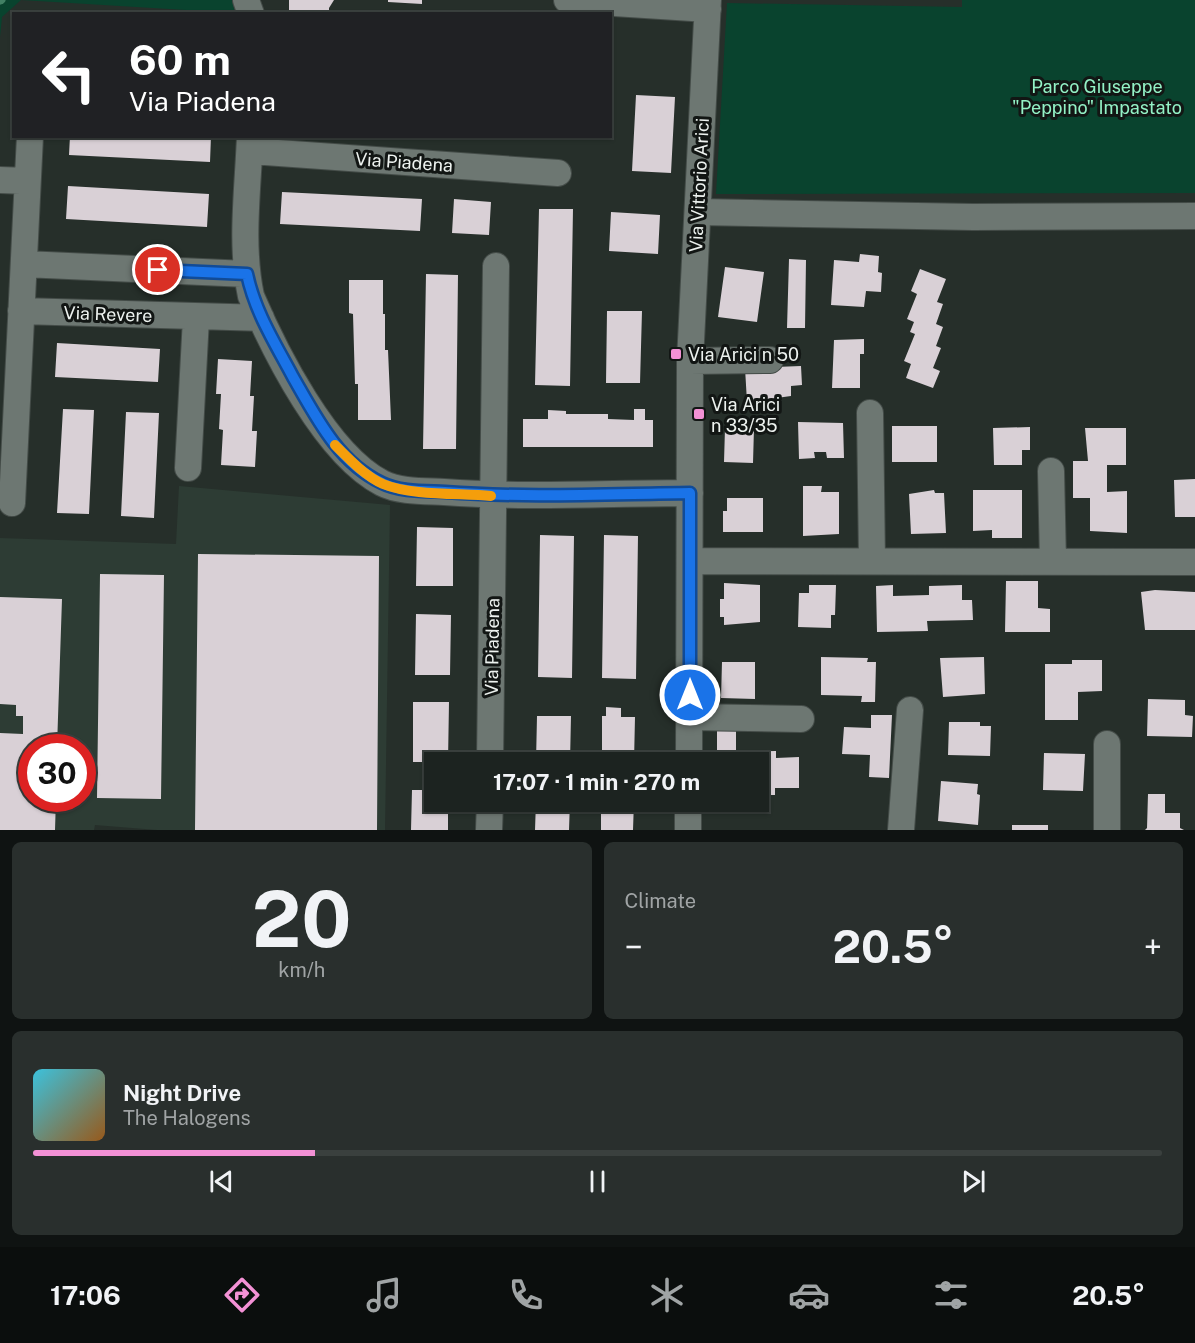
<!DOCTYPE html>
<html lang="en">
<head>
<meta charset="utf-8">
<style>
	body { margin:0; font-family:"Public Sans",sans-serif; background:#292f2d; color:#f1f3f6; height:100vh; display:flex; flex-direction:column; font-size:22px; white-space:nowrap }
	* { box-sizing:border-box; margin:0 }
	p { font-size:20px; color:#a0a4a5 }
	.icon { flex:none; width:33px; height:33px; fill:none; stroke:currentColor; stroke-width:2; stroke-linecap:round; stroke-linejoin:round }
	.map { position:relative; height:830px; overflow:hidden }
	.drawer { display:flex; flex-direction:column; gap:12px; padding:12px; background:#0f1312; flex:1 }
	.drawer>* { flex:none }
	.top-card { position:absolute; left:12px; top:12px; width:600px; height:126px; border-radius:0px; box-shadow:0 2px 4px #0004,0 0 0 2px #3a403e; background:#202124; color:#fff; overflow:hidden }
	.speed { position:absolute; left:18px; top:734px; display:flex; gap:12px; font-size:30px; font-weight:700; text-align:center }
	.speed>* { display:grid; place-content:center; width:78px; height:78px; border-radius:50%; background:#1c2320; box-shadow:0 2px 4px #0004,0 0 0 2px #3a403e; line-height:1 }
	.speed .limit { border:9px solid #d22; background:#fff; color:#111 }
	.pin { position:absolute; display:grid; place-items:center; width:51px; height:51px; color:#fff; margin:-26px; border:3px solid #fff; border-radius:50%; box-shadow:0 2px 6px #0007 }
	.me { position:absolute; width:66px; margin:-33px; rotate:0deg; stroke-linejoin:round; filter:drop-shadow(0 0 4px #0008) }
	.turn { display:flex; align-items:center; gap:21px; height:126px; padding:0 18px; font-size:27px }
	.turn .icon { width:78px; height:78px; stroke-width:2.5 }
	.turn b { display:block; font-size:42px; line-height:51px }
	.big { font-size:45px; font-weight:700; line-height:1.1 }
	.drawer .card { flex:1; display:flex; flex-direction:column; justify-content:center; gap:9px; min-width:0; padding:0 21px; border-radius:9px; background:#292f2d }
	.drawer .dial { align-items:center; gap:0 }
	.dial b { font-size:78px; line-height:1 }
	.song { display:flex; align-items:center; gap:18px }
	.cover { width:72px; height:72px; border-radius:9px; background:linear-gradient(135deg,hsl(190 70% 55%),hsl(30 70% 35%)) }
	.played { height:6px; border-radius:3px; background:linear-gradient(90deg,#f391d5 25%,#3a403e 25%) }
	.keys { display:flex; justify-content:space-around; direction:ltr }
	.heat { display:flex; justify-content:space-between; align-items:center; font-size:33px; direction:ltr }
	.drawer .tiles { flex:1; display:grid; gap:12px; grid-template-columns:1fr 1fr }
	.card:last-child { grid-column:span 2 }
	.trip { position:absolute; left:424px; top:752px; width:345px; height:60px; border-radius:0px; background:#1c2320; box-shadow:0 2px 4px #0004,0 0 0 2px #3a403e; font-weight:700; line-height:60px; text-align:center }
	.tabs { display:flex; height:96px; justify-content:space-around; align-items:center; background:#0b0e0d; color:#a0a4a5 }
	.tabs .icon { width:42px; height:42px }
	.tabs .current { color:#f391d5 }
	.tabs b { font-size:27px; color:#f1f3f6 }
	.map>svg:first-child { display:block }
</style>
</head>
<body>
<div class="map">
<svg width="1195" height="830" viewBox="0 0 1195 830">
	<rect width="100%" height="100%" fill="#262f2a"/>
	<path fill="#2d3c34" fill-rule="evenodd" d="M179 486 390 505 385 830H157L95 825 94 830H0V538L176 544ZM32 747H82V798H32Z"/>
	<path fill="#09432e" d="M0 0H232L235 13 21 0 2 17 0 37Z
		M962 0H1195V193L716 194 727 3 962 7Z"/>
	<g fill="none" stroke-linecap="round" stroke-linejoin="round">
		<path stroke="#418064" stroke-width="7" d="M0 1 2 0"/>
	</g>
	<path fill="#d9d0d6" d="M289 0H334L329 8V13L289 14Z
		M388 0H422V4L388 2Z
		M636 95 675 97 671 173 632 171Z
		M70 136H211L210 162 69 155Z
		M68 186 209 194 207 227 66 219Z
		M282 192 422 199 420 231 280 224Z
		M454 199 491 202 489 235 452 233Z
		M539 209H573L570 386 535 385Z
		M611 212 660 215 658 254 609 251Z
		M860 254 879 256 878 272 882 273 881 292 866 291 864 307 831 305 834 260 859 262Z
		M789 259 806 260 805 328H787Z
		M725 267 764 272 757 322 718 317Z
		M920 269 946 279 937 302 943 304 936 324 943 327 936 346 941 348 933 368 940 371 933 388 906 378 911 364 904 361 915 334 910 332 914 322 907 319 917 294 911 291Z
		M426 274 458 275 456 449H423Z
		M349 280H383V314H385V350H388L391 420H358V384H355L353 314 349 313Z
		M607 311H642L640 383H606Z
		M864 339V354H860V388H832L834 340Z
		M57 343 160 349 158 382 55 377Z
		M218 359 252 361 250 396H254L252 431H257L255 467 221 465 223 430 219 429 221 394H216Z
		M801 366 802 385 791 386V396L747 402 745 368Z
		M63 409 94 410 89 514 57 513Z
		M634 409H645V420H653V447H523V419H548V410L566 411V414H608V419L634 420Z
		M126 412 159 413 154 518 121 516Z
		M798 422 843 423 844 458H827L826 452H814L815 458 799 459Z
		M892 426H937V462H892Z
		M1030 427V450H1022V465H994L993 428Z
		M725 428H754L753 463 724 462Z
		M1085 428H1126V465H1107V492L1127 491V533L1090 531V498H1073V461H1088Z
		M1195 479V517H1175L1174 480Z
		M803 486H822L821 492H839V534L803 536Z
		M934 490 935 493H944L946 533 911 534 909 494Z
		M973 490H1022V538H992V530L973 531Z
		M727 498H763V532H723V511H727Z
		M417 527 453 528V586H416Z
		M540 535 574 536 572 678 538 677Z
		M604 535 638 536 636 679 602 678Z
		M198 554 379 556 377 830H195Z
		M100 574 164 575 161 799 97 798Z
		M1006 581H1038V608L1050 609V632H1005Z
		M724 583 760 585V622L724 625V617H720V599H724Z
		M809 585H836L835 615H831V628L798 627 799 593H809Z
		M893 585V596L929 595V586L962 585V600H972L973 620 927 621 928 631 877 632 876 586Z
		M1155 590 1195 592V630H1145L1141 592Z
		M0 597 62 599 57 747H32V798H56L55 830H0V733L23 734V716H16V705L0 704Z
		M416 614 451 615 450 675H415Z
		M821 657 868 658 867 662H876L875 702H861L862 696 821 695Z
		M984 657 985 694 943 697 940 658Z
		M1072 660H1102V691L1078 692V720H1045V664H1072Z
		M722 662H755V699L721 698Z
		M1148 699 1185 700V715L1193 716 1192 737 1147 736Z
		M413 702H449L448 762H413Z
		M606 707 621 708V717H635L634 762H602V716H606Z
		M871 715H892L889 778 869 777 870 755 842 754 844 727 871 728Z
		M537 716H571L570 762H536Z
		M717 722H736V752L776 751V758L799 757V788H775V795H759V762H717Z
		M949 722H980V726H991L990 756 948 755Z
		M1044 753 1085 754 1083 791 1043 790Z
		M941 781 978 784 977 794 980 795 978 825 938 821Z
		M412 790H435V801H448V830H411Z
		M1148 794H1165V813H1180V828L1184 830H1145L1147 828Z
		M536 801H570L569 830H535Z
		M601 801H634L633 830H601Z
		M1012 825H1048V830H1012Z"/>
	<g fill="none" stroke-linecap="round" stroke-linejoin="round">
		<g stroke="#444c48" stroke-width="28">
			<path id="minor" d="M246 0 251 14
				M567 0 708 9
				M250 136C248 189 240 244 251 296 275 352 326 454 382 483 399 492 425 491 444 492 526 498 608 493 690 493
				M250 151 558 173
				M0 180 27 181
				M699 212 973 217 1195 216
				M24 264 247 274
				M21 311 261 318
				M690 361 770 360
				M870 413 872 561
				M188 468 196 318
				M1051 471 1053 562
				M12 503 30 136
				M690 561 1195 562
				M690 717 801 719
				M490 762 496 266
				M689 762 690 361 708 0
				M489 830 490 801
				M688 830V801
				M901 830 910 710
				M1107 830V744"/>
		</g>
		<use href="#minor" stroke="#6d7772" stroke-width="26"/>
	</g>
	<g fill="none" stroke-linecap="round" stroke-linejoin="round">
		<g stroke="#114b97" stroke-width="15">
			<path id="route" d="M158 270 247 274C255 312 275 343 293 377 316 417 338 462 382 483 400 492 425 491 445 492 526 498 608 494 690 493V695"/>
		</g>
		<use href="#route" stroke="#1a73e8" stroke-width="10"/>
		<path stroke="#f59e0b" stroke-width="10" d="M335 445C349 459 365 476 383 484 412 496 460 493 491 496"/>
	</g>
	<g fill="#f391d5" stroke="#121614" stroke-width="2">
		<rect x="670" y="348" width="12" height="12" rx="3"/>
		<rect x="693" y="408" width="12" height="12" rx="3"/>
	</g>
	<g text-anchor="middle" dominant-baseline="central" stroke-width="6" stroke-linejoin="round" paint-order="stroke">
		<g font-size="18" fill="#93f2c6" stroke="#121614">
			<text x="1097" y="86">Parco Giuseppe<tspan x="1097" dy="21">"Peppino" Impastato</tspan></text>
		</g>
		<g font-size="18" fill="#edf2ef" stroke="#121614">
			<text transform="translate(404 162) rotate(4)">Via Piadena</text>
			<text transform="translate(699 185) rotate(-87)">Via Vittorio Arici</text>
			<text transform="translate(108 314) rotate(2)">Via Revere</text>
			<text transform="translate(492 647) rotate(-89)">Via Piadena</text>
		</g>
		<g font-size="18" fill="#edf2ef" stroke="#121614" text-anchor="start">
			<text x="688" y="354">Via Arici n 50</text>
			<text x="711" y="404">Via Arici<tspan x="711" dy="21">n 33/35</tspan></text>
		</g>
	</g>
</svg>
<div class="speed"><div class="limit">30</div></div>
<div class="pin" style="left:158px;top:270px;background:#d93025"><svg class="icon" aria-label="arrive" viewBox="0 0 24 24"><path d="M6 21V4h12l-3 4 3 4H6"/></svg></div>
<svg class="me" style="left:690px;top:695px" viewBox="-20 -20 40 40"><circle r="17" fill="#1a73e8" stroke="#fff" stroke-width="3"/><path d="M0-11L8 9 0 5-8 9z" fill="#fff"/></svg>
<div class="trip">17:07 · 1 min · 270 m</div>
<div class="top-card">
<div class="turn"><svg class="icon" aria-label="left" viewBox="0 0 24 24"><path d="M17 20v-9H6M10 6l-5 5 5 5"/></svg><div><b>60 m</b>Via Piadena</div></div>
</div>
</div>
<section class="drawer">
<div class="tiles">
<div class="card dial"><b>20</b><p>km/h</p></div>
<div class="card"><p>Climate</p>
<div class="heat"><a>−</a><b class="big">20.5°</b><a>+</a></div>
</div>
<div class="card">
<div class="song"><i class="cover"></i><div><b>Night Drive</b><p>The Halogens</p></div></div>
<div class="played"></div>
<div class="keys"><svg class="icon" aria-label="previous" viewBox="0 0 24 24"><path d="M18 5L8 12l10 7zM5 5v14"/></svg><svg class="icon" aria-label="pause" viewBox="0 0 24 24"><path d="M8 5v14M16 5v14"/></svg><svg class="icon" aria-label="next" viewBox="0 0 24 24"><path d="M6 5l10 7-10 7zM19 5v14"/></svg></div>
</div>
</div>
</section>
<nav class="tabs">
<b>17:06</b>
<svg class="icon current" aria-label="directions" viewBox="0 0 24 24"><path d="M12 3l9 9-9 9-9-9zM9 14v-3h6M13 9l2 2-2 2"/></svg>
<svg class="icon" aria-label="music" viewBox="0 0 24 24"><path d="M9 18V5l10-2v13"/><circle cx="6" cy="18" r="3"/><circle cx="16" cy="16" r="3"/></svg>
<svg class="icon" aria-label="phone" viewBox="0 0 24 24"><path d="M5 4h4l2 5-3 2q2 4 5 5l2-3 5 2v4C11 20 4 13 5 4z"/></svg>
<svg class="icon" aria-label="climate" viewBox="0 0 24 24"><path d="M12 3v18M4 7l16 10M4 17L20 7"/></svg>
<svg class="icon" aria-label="car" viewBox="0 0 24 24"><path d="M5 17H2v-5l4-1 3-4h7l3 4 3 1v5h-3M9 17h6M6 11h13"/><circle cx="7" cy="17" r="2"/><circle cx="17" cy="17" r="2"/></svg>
<svg class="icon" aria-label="filters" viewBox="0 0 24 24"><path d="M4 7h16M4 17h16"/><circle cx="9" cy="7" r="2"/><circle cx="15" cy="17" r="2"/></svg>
<b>20.5°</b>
</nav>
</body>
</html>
